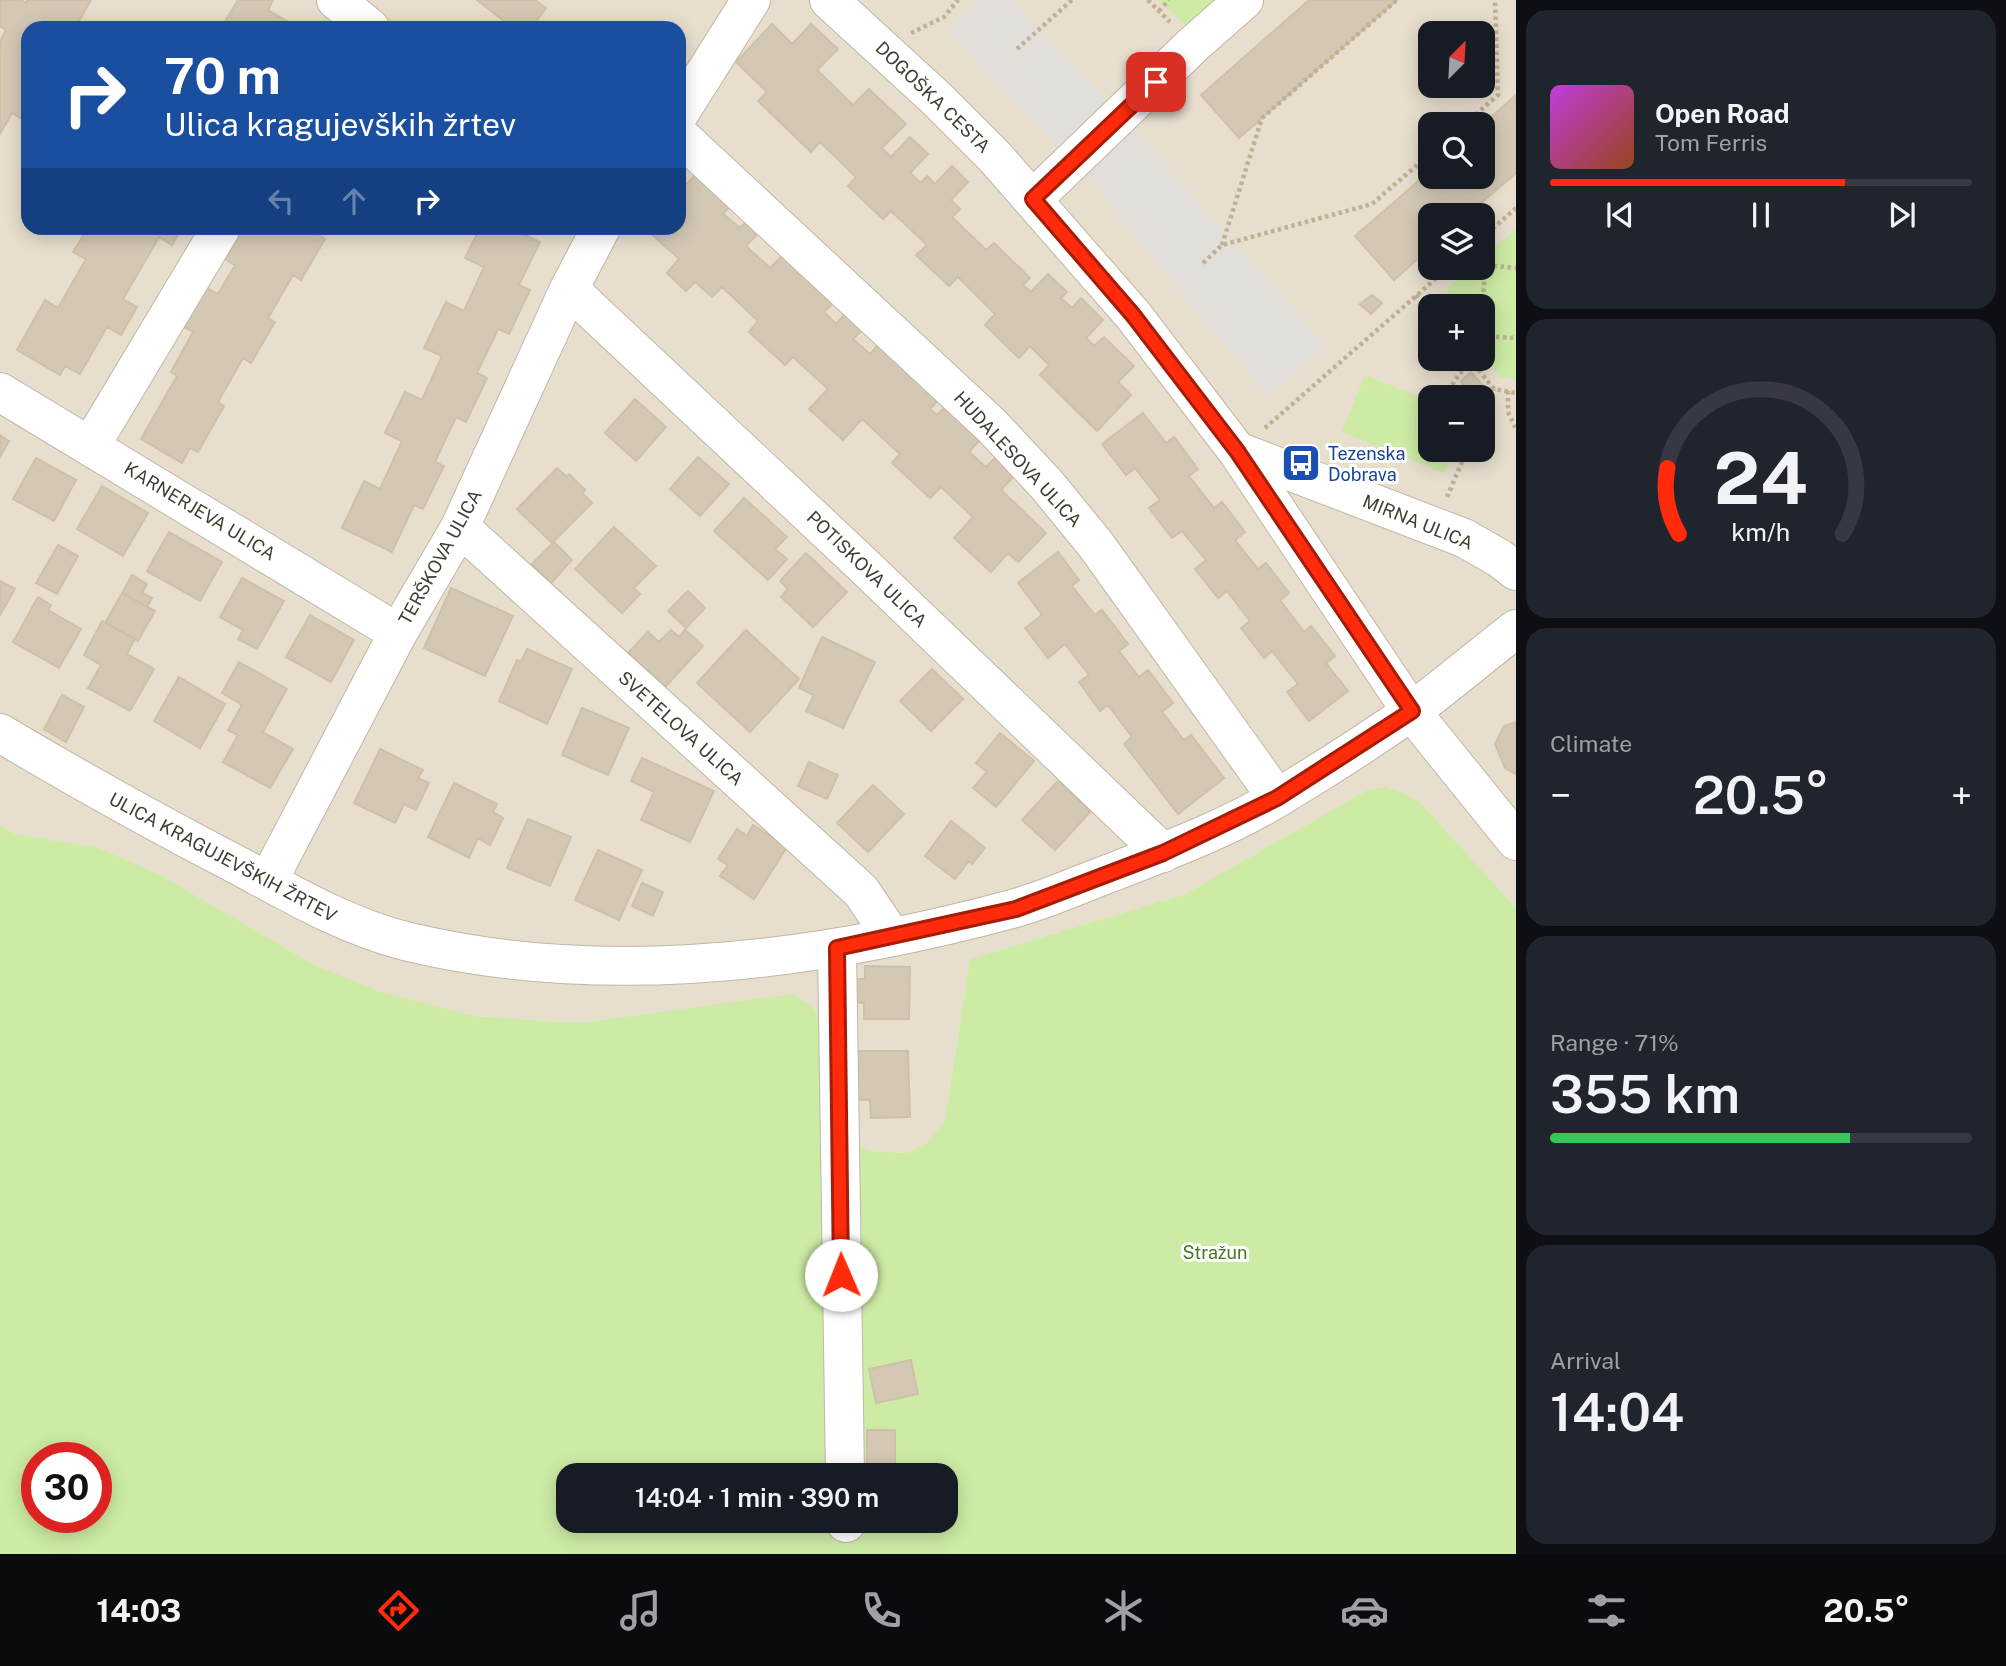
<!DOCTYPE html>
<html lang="en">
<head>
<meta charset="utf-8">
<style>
	body { margin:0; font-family:"Public Sans",sans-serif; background:#20242c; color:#f1f3f6; height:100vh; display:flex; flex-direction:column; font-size:26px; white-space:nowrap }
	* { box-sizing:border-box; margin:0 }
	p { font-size:23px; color:#9ea1a6 }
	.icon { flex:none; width:38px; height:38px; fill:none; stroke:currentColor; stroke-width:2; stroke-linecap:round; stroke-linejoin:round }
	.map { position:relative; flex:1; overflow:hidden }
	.drawer { display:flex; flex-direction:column; gap:10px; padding:10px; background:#0d0f14; width:490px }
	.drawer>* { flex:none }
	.top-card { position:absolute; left:21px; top:21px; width:665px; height:214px; border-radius:21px; box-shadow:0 4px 18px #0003; background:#1a4fa0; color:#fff; overflow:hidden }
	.needle { width:46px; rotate:24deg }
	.controls { position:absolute; left:1418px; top:21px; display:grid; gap:14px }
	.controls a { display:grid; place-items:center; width:77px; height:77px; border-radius:14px; background:#171b24; box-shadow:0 4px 18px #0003; font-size:35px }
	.speed { position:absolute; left:21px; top:1442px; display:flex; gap:14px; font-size:35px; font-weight:700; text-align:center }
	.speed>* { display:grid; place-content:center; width:91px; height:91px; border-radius:50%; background:#171b24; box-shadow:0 4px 18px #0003; line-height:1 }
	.speed .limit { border:10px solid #d22; background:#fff; color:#111 }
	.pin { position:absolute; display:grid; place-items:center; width:60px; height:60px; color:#fff; margin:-30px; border-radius:14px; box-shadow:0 4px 10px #0006 }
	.me { position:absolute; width:77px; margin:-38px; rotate:359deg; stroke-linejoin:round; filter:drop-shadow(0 0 5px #0008) }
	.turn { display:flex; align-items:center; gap:24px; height:147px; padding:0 28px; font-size:32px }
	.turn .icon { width:91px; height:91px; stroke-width:2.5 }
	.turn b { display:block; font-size:49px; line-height:60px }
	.lanes { display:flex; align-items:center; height:66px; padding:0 28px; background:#0003; justify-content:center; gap:35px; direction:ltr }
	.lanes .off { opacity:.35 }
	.big { font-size:52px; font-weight:600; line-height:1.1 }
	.drawer .widget { flex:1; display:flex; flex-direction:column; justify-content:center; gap:10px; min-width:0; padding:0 24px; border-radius:21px; background:#20242c }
	.drawer .dial { align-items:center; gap:0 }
	.dial svg { height:182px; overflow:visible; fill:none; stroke:#363941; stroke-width:7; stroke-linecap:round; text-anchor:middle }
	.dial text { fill:#f1f3f6; stroke:none }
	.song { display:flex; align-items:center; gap:21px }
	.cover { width:84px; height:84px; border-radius:10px; background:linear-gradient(135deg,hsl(290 70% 55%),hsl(20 70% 35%)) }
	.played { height:7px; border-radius:4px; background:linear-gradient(90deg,#ff2b0b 70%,#363941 70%) }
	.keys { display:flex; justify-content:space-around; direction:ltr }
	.heat { display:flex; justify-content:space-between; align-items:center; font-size:38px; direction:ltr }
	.charge { height:10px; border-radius:5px; background:linear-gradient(90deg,#34c759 71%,#363941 0) }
	.trip { position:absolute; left:556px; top:1463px; width:402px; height:70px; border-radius:21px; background:#171b24; box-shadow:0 4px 18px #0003; font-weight:600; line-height:70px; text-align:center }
	.dock { display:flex; height:112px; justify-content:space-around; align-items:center; background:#090b0e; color:#9ea1a6 }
	.dock .icon { width:49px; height:49px }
	.dock .current { color:#ff2b0b }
	.dock b { font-size:32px; color:#f1f3f6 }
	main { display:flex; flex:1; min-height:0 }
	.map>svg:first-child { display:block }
</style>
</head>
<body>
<main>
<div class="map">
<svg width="1516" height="1554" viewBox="0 0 1516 1554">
	<rect width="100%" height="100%" fill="#f2ede1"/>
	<path fill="#e7dece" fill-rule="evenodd" d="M0 0H1516V908L1420 802 1367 790 1185 894 970 959 945 1120 928 1142 907 1153 871 1151 850 1144 792 995 580 1023 475 1016 377 991 313 964 159 874 99 848 15 834 0 825ZM28 28H679V228H28ZM1430 33H1482V86H1430ZM1430 124H1482V177H1430ZM1430 215H1482V268H1430ZM1430 306H1482V359H1430ZM1430 397H1482V450H1430Z"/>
	<path fill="#cdeba5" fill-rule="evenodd" d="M1158 0H1231L1192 31Z
		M1516 229V379L1502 378 1482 353V306H1445L1449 287 1471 268H1482V258Z
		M1365 375 1430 401V450H1454L1444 473 1342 432Z
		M1385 787 1400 792 1420 802 1516 908V1554H0V825L15 834 99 848 159 874 313 964 378 991 475 1016 580 1023 792 994 810 1005 820 1018 850 1144 871 1151 907 1153 928 1142 945 1120 970 959 1185 894 1367 790ZM37 1458H96V1517H37ZM569 1475H947V1521H569Z"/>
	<path fill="#e2deda" d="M978 0H1014L1137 132 1326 346 1268 398 1085 175 948 31Z"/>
	<path fill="#d4c8b5" stroke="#d0c0a8" stroke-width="2" d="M1 0H21L26 3 27 0H91L75 28 65 26 64 28H28V112L24 120 12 113 0 134V41L6 30 0 26Z
		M238 0H273L268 10 297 27 221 28Z
		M477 0H535L546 8 531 28H513Z
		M1309 0H1397L1239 138 1201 95Z
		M772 24 792 44 811 24 838 49 817 70 853 105 869 89 906 124 882 148 891 157 910 137 928 154 910 173 921 183 927 176 935 184 952 166 968 182 951 200 960 209 952 217 986 250 994 243 1030 278 1023 285 1031 292 1048 274 1067 292 1061 298 1072 308 1081 298 1103 320 1086 338 1094 346 1104 337 1134 366 1118 382 1131 395 1097 431 1040 375 1049 365 1030 346 1019 358 985 325 995 314 958 277 949 286 916 255 927 245 891 211 883 219 848 186 856 177 820 142 811 152 758 101 767 92 736 62Z
		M1516 95V173L1467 215H1430V248L1394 280 1355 236 1430 171V177H1482V125Z
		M697 173 731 205 723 214 740 228 749 219 761 230 746 246 770 268 783 255 834 302 824 312 836 324 846 313 863 329 853 339 870 354 880 343 940 398 930 409 937 415 945 407 980 440 969 452 986 467 995 458 1014 476 1001 490 1046 533 1018 562 1008 553 991 572 954 538 973 517 941 487 930 498 892 463 900 454 862 419 843 440 809 409 828 389 793 357 785 365 749 332 758 321 722 287 712 297 695 282 686 291 667 273 679 259 645 228H679V176L687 184Z
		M88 228H182L172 245 159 237 123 299 137 307 121 335 107 327 80 374 65 366 60 375 17 350 45 300 58 308 86 259 73 252Z
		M243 228H321L317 234 325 239 301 280 293 275 268 318 275 322 251 363 243 358 218 402 224 406 198 452 190 448 182 463 141 439 177 376 171 372 193 332 184 327 207 288 218 294 235 265 225 259Z
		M480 228H510L540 242 519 285 530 290 509 334 498 329 477 373 487 378 466 422 456 417 435 462 444 466 423 509 414 505 392 552 342 528 364 481 380 489 402 441 385 433 405 392 422 400 442 356 424 348 446 302 464 311 484 267 465 258Z
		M1372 295 1382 303 1371 314 1360 304Z
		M1471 372 1486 389 1476 397H1470L1461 381Z
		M635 399 666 427 636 461 605 433Z
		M1143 413 1166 443 1174 437 1198 469 1189 476 1214 508 1222 502 1245 532 1235 540 1258 569 1266 563 1289 593 1280 600 1304 632 1311 626 1335 656 1326 663 1348 691 1309 721 1287 692 1298 684 1272 651 1264 658 1241 628 1250 621 1227 591 1218 598 1195 569 1206 560 1182 531 1172 538 1149 508 1160 500 1135 468 1126 475 1102 444Z
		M0 435 9 441 0 457Z
		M698 457 729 484 700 516 670 489Z
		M36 458 76 480 54 521 13 499Z
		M557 468 567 477 569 474 585 490 582 493 592 503 552 543 517 509Z
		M102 486 148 513 123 556 77 529Z
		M744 498 787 537 775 549 787 559 768 580 714 531Z
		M614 527 656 566 634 588 640 594 622 613 575 569Z
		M169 532 222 562 200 601 147 571Z
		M554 542 572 560 551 583 532 564Z
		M58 545 78 556 57 594 36 583Z
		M1058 552 1079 580 1072 586 1095 615 1102 610 1128 644 1119 651 1139 677 1148 670 1173 703 1162 712 1184 740 1191 735 1224 778 1178 814 1124 744 1132 737 1108 705 1100 711 1079 682 1089 675 1065 644 1048 658 1025 628 1042 615 1018 583Z
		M806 553 847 592 813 627 781 597 788 589 780 581Z
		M132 575 147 584 142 593 152 598 147 607 122 593Z
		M242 578 284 601 257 649 238 639 243 630 220 617Z
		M0 581 15 589 0 615Z
		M451 588 513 616 485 676 424 648Z
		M688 591 705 608 686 628 668 611Z
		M122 593 155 611 138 641 105 623Z
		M38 597 51 605 48 610 81 629 59 668 13 642Z
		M310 615 354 640 331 682 286 657Z
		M102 621 135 639 127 654 154 669 130 711 88 688 101 665 84 655Z
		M671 630 679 637 685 630 703 646 665 687 628 653 648 632 659 642Z
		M746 630 799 679 750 732 697 683Z
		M822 637 875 662 843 728 806 711 814 695 799 688Z
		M527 649 572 669 547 724 499 701 517 660 521 662Z
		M239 662 287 689 263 732 293 749 270 788 223 762 238 735 228 730 242 705 222 693Z
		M932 669 963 699 931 731 900 701Z
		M179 677 225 704 200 748 154 721Z
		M62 695 84 707 66 742 44 729Z
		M582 708 629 728 608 775 562 755Z
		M1516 722V774L1505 768 1495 744 1504 726Z
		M1000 733 1034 761 996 807 973 788 987 772 976 763Z
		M380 749 423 770 418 778 429 783 416 810 404 804 395 823 354 803Z
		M642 758 714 791 690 842 641 820 654 792 631 781Z
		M809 762 838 775 827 799 798 786Z
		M1058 781 1091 811 1055 850 1022 820Z
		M454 783 497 804 493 812 503 818 490 845 478 838 469 858 428 837Z
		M873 785 904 814 868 852 837 823Z
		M528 819 571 837 550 886 507 868Z
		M951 821 985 848 972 864 969 861 955 879 925 856Z
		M753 825 787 847 754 899 720 876 728 865 718 859 737 829 747 836Z
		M598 850 642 870 619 920 575 900Z
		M642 883 663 892 653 916 632 906Z
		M865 966 910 967 909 1019H864V1003L854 1002V979H865Z
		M855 1051H908L910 1117 871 1118 870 1100H856Z
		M911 1360 918 1394 876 1403 869 1369Z
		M867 1430H895V1469H867Z"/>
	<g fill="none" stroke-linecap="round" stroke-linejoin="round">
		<g stroke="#c0b7a6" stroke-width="40">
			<path id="minor" d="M336 0 370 28
				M829 0 938 100 994 156 1133 315 1237 451 1411 711 1516 841
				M679 114 751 0
				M679 135 992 426 1047 485 1096 545 1277 798
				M1033 199 1194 44 1244 0
				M569 289 863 565 1163 853
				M0 392 398 633
				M91 445 221 228
				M1237 451 1464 538 1499 558 1516 571
				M460 527 861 891 892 937
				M0 733C79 780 158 824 239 866 293 895 346 926 405 941 602 989 819 961 1012 909 1046 900 1080 884 1113 872 1169 850 1228 828 1279 797 1324 770 1369 741 1412 711 1447 685 1481 656 1516 629
				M268 881 398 633 460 527 569 289 601 228
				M837 948 845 1475
				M846 1521V1523"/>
		</g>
		<path stroke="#c1b093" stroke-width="4.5" stroke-dasharray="3.5 3.5" stroke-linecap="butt" d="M1148 0 1170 22
			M1159 11 1169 0
			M911 33 944 17 958 0
			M1017 49 1072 0
			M1465 124 1498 95 1495 0
			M1482 238 1516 208
			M1222 245 1262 118 1397 0
			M1482 260 1486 265 1516 268
			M1203 263 1222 245 1372 204 1430 154
			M1416 295 1430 311
			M1482 306 1486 265
			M1482 336 1516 338
			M1470 359 1494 389 1516 393
			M1508 391V412L1516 429
			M1445 397 1459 374 1473 362
			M1482 416 1494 389
			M1265 428 1448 268
			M1447 497 1467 450"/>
		<use href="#minor" stroke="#fff" stroke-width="38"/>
	</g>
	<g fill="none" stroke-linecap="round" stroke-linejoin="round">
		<g stroke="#a61c07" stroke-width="18">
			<path id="route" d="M841 1275 837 948 1016 909 1163 853 1277 798 1412 711 1237 451 1133 315 1033 199 1156 82"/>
		</g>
		<use href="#route" stroke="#ff2b0b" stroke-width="12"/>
	</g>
	<defs>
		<g id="bus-square" transform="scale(2.0125)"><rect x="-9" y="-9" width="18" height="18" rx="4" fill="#1a4fb4" stroke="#fff"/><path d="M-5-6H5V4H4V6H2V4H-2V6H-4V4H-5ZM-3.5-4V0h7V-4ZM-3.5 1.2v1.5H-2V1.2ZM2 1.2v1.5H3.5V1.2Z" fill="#fff"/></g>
	</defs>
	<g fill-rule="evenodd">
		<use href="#bus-square" x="1301" y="463"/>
	</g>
	<g text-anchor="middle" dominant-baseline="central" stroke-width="6" stroke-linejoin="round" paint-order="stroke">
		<g font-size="18" fill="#433c31" stroke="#fff">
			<text transform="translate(933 97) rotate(44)">DOGOŠKA CESTA</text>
			<text transform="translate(1018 459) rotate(47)">HUDALESOVA ULICA</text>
			<text transform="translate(200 511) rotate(31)">KARNERJEVA ULICA</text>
			<text transform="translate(1418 522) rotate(22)">MIRNA ULICA</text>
			<text transform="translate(440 557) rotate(-61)">TERŠKOVA ULICA</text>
			<text transform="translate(867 569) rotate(44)">POTISKOVA ULICA</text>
			<text transform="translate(681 728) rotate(42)">SVETELOVA ULICA</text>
			<text transform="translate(223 857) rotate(28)">ULICA KRAGUJEVŠKIH ŽRTEV</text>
		</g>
		<g font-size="18" fill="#164399" stroke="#fff" text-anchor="start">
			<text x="1328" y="453">Tezenska<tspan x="1328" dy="21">Dobrava</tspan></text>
		</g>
		<g font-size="18" fill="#447921" stroke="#fff">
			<text x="1215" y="1252">Stražun</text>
		</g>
	</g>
</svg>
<div class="controls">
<a><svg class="needle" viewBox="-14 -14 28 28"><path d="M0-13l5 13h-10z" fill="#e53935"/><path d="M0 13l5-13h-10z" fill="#9ea1a6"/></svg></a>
<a><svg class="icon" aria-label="search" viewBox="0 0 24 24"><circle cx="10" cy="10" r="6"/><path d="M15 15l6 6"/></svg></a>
<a><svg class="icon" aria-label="layers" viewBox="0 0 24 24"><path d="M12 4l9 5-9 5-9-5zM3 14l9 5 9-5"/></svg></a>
<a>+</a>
<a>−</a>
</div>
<div class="speed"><div class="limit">30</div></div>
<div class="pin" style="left:1156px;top:82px;background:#d93025"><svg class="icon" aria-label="arrive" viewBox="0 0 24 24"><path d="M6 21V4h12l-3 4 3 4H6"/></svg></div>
<svg class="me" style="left:841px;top:1275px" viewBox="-20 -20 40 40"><circle r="19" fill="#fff"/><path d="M0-13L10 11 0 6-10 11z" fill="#ff2b0b"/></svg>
<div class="trip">14:04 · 1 min · 390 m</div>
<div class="top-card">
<div class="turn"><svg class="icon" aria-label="right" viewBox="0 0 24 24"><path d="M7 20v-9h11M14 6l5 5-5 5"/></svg><div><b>70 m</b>Ulica kragujevških žrtev</div></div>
<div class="lanes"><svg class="icon off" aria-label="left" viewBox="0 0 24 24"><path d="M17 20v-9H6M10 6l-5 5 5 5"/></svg><svg class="icon off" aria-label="ahead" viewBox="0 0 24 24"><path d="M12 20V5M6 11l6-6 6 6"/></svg><svg class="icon" aria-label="right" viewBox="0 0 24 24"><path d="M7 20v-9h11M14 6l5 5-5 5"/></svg></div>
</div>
</div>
<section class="drawer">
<div class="widget">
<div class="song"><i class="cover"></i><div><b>Open Road</b><p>Tom Ferris</p></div></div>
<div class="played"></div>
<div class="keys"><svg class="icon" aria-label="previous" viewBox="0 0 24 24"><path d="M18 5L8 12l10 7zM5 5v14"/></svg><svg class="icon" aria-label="pause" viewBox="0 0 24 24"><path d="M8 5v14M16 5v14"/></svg><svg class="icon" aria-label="next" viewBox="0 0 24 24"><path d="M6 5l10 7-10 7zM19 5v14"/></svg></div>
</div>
<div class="widget dial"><svg viewBox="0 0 100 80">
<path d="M14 69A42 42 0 1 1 86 69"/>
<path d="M14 69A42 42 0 0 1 9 40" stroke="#ff2b0b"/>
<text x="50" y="56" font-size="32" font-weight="700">24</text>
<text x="50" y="72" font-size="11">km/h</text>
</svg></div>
<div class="widget"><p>Climate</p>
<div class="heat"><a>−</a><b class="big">20.5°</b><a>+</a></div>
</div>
<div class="widget"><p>Range · 71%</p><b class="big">355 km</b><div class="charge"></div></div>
<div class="widget"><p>Arrival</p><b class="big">14:04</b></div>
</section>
</main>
<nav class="dock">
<b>14:03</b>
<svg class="icon current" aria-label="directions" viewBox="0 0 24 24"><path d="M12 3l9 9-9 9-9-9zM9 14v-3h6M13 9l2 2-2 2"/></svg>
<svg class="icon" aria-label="music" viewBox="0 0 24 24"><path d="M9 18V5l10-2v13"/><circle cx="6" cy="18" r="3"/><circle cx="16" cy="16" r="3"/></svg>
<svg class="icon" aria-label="phone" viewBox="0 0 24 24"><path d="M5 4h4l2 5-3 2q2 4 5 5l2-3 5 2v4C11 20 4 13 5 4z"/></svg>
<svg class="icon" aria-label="climate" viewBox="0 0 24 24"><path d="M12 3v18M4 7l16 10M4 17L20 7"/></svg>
<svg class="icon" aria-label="car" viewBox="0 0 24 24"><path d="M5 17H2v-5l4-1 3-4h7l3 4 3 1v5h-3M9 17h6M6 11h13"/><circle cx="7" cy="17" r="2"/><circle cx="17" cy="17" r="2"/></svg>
<svg class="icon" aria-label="filters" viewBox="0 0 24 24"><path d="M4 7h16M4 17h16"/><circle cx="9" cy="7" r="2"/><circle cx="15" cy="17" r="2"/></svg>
<b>20.5°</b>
</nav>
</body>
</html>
